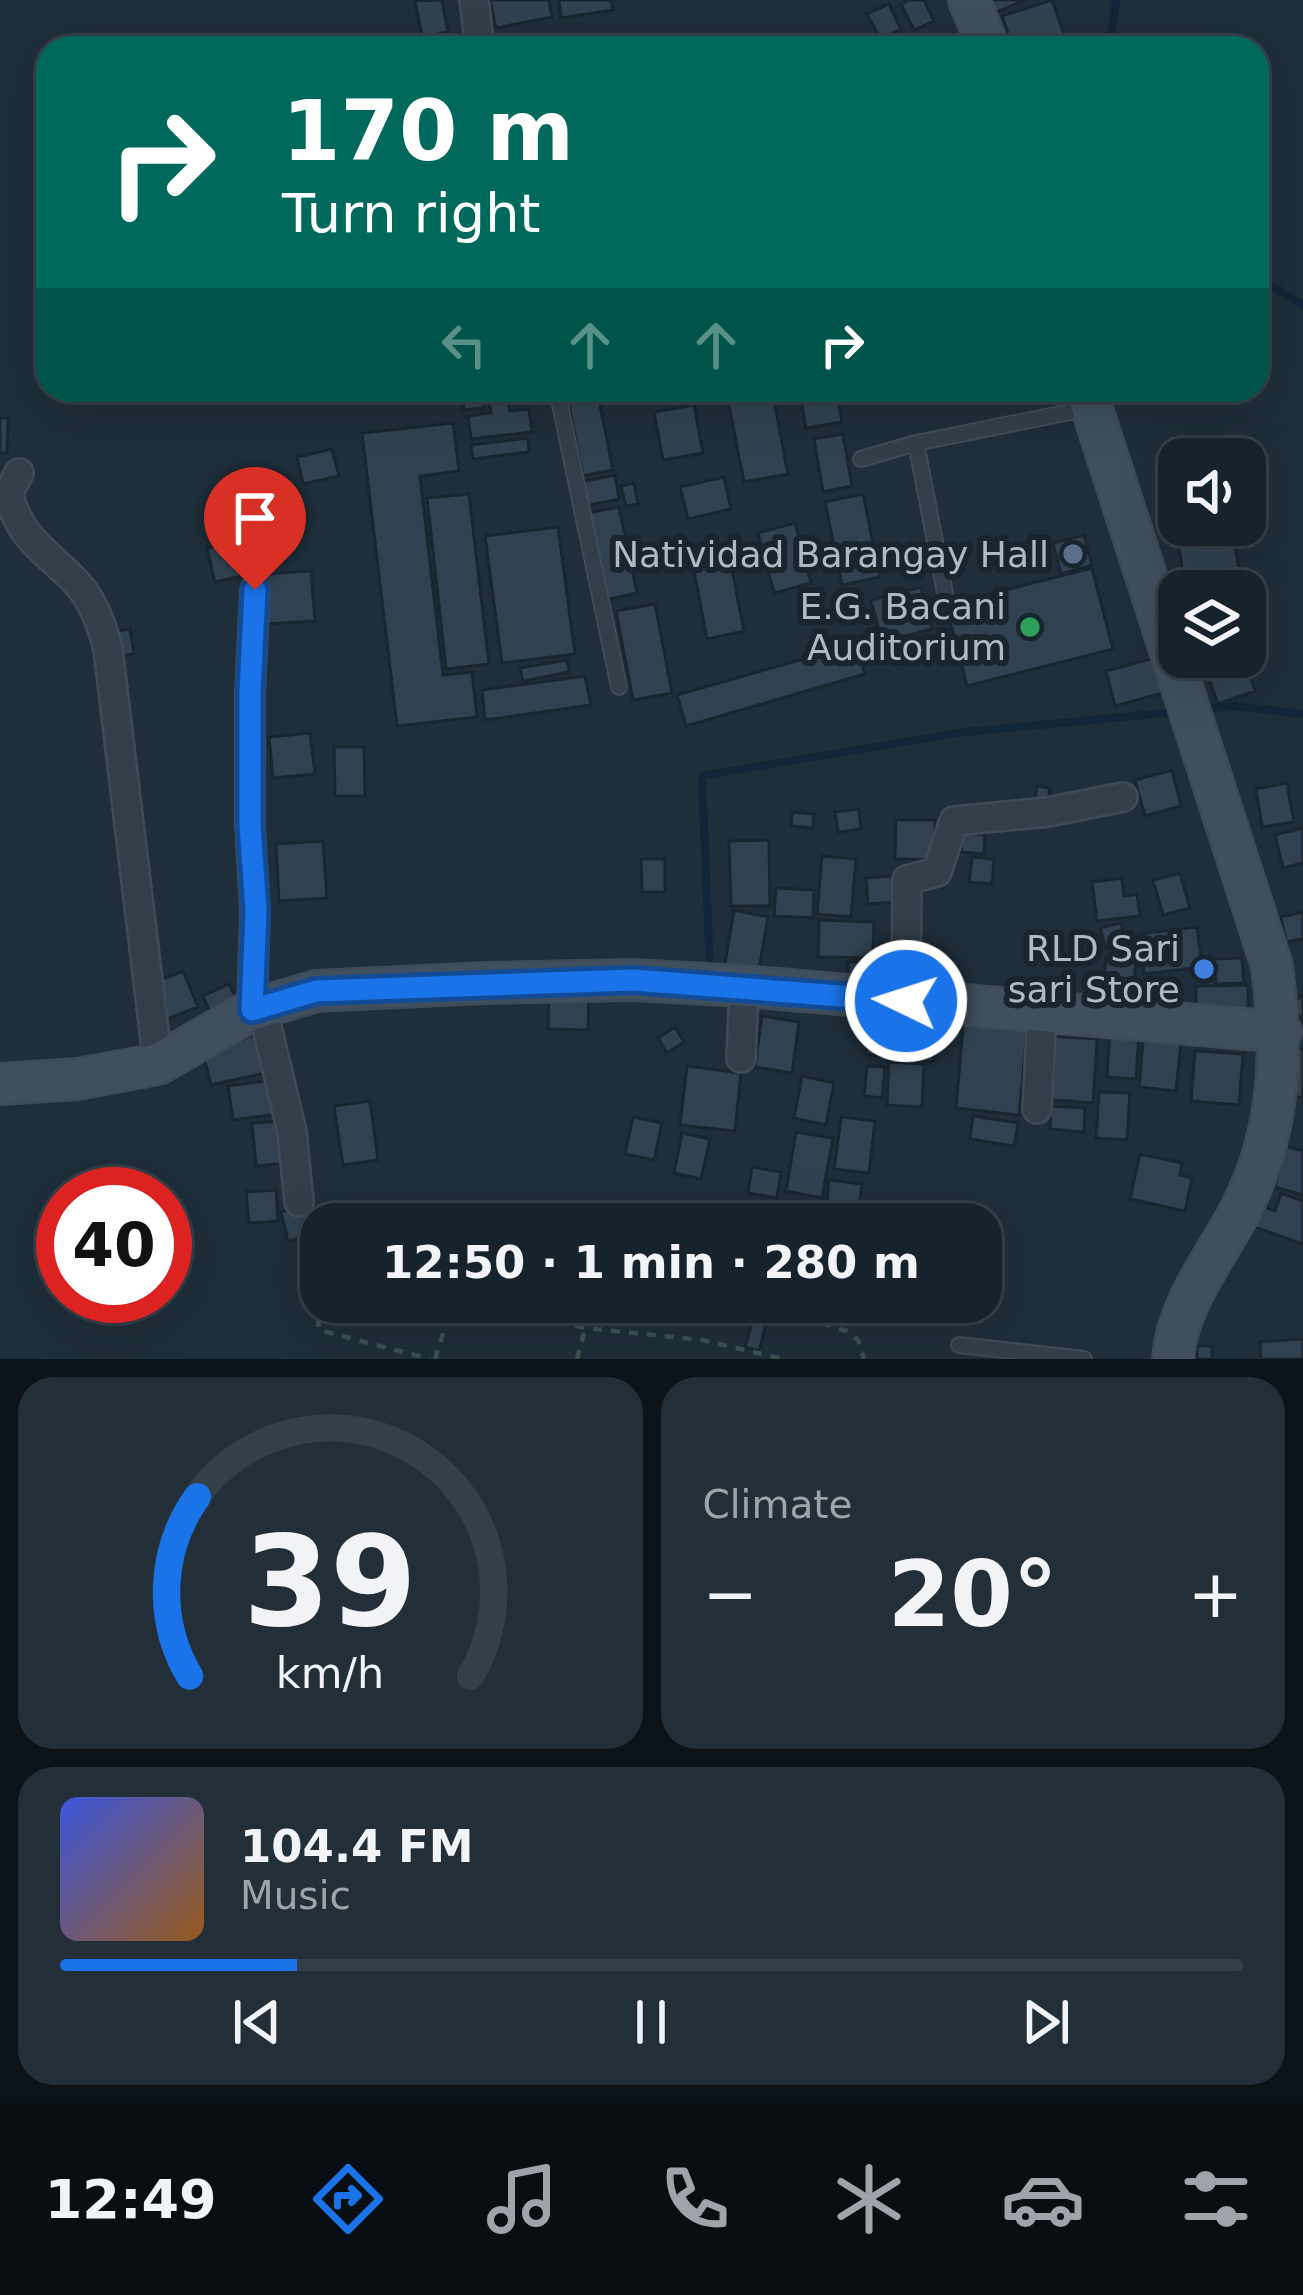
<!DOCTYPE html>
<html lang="en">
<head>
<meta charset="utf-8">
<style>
	body { margin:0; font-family:"DejaVu Sans",sans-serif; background:#232f38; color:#f1f3f6; height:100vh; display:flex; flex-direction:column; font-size:45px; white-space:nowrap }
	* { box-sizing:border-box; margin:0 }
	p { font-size:39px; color:#9ea4a9 }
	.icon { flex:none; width:66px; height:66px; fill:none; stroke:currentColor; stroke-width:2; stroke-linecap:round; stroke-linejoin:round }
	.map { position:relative; height:1359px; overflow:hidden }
	.side { display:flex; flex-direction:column; gap:18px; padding:18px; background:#0c1318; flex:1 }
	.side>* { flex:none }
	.hud { position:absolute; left:36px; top:36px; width:1233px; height:366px; border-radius:36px; box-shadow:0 12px 48px #0002,0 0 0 3px #353f48; background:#00695c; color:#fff; overflow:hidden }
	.tools { position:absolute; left:1158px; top:438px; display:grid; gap:24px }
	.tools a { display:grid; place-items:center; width:108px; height:108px; border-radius:24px; background:#16222c; box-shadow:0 12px 48px #0002,0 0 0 3px #353f48; font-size:60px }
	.speed { position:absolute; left:36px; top:1167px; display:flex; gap:24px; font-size:60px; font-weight:700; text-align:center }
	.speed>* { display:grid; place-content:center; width:156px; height:156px; border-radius:50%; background:#16222c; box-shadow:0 12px 48px #0002,0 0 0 3px #353f48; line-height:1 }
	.speed .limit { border:18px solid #d22; background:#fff; color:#111 }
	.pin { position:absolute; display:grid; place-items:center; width:102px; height:102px; color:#fff; margin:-123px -51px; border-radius:50% 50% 50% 0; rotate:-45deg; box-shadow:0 0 12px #0007 }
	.pin .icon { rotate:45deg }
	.me { position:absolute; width:132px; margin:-66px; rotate:274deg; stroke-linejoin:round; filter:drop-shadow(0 0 9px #0008) }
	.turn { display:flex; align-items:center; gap:42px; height:252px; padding:0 48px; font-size:54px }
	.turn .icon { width:156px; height:156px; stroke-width:2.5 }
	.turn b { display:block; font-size:84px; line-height:102px }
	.lanes { display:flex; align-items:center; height:114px; padding:0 48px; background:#0003; justify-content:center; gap:60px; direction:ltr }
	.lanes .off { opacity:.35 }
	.big { font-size:90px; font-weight:700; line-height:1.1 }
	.side .widget { flex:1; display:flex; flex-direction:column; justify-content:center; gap:18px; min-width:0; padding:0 42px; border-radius:36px; background:#232f38 }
	.side .dial { align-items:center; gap:0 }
	.dial svg { height:312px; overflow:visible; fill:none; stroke:#353f48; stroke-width:7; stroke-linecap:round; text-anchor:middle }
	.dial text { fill:#f1f3f6; stroke:none }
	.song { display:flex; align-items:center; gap:36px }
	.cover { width:144px; height:144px; border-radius:18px; background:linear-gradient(135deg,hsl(230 70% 55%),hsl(30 70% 35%)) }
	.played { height:12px; border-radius:6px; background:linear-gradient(90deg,#1a73e8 20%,#353f48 20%) }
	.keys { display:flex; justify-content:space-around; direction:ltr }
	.heat { display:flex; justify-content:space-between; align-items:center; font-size:66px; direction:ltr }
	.side .tiles { flex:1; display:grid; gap:18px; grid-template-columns:1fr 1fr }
	.widget:last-child { grid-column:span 2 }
	.trip { position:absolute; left:300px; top:1203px; width:702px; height:120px; border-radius:36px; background:#16222c; box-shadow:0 12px 48px #0002,0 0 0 3px #353f48; font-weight:700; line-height:120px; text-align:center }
	.dock { display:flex; height:192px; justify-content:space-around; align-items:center; background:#090e12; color:#9ea4a9 }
	.dock .icon { width:84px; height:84px }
	.dock .current { color:#1a73e8 }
	.dock b { font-size:54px; color:#f1f3f6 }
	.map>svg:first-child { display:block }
</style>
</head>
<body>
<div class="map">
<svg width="1303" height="1359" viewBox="0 0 1303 1359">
	<rect width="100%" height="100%" fill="#1e2e3a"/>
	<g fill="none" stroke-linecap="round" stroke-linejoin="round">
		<path stroke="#112638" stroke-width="8" d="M1109 48 1116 0
			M1257 277 1303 305
			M1203 709 1235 706 1303 714
			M710 972 702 776 965 732 1176 712"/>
	</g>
	<path fill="#304251" stroke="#192630" stroke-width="3" d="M442 0 448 32 422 37 415 1Z
		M490 0H549L552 17 496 28Z
		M559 0H611L613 10 561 18Z
		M909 0H924L934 21 914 30 901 4Z
		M990 0H1025L995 13Z
		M1052 0 1069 48H1013L1002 16Z
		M889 4 901 29 880 39 867 14Z
		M930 37 933 48 884 47Z
		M461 390H482L484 408 464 410Z
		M486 390H512L513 395 487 399Z
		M515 390H534L535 403 517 405Z
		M566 390H597L613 470 583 476Z
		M758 390H772L788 474 744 482 727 396Z
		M814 390H836L842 422 806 428 800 393Z
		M508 400 510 411 529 409 532 432 471 439 468 416 491 413 489 402Z
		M694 405 703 453 663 460 654 412Z
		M0 418H8L7 453H0Z
		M453 423 459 471 420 476 443 675 472 672 477 717 397 726 362 433Z
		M843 434 852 486 823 492 814 439Z
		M528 438 529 452 473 459 471 445Z
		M332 449 339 476 303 484 297 457Z
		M615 475 619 499 585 506 580 482Z
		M724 477 731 509 688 519 680 487Z
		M634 483 638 504 626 506 621 486Z
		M469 494 489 664 446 669 427 498Z
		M863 494 880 577 842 585 825 502Z
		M619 507 637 593 605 600 587 513Z
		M795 523 811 583 774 593 758 533Z
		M558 527 575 654 502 663 485 536Z
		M1233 534 1242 588 1186 591 1178 543Z
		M1084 535 1092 565 1061 574 1053 543Z
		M258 537 266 571 215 582 207 548Z
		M730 559 744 631 707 639 693 566Z
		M1092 568 1113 649 967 686 946 605Z
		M311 571 315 621 266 624 262 574Z
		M921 587 932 629 882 642 871 600Z
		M655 604 672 693 633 700 616 611Z
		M130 629 134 654 116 656 112 632Z
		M856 644 865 674 686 726 677 695Z
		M1219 657H1243L1255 691 1218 704 1203 662Z
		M1154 658 1163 693 1115 706 1106 671Z
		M567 660 569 672 523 681 520 668Z
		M585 676 591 705 485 720 482 690Z
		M310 733 315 774 273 778 269 737Z
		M334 747H364L365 796H335Z
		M1172 770 1181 806 1145 816 1135 780Z
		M1287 783 1294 822 1262 827 1256 789Z
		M1037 786 1050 788 1047 806 1034 804Z
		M859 809 861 829 838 832 835 812Z
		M792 812 814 814 813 828 791 826Z
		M896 820H935V860L895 859Z
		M1303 828V863L1283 868 1275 835Z
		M962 833 985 835 984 854 961 852Z
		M769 840 770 906H731L729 841Z
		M323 841 327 898 279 901 276 844Z
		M822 856 856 859 851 917 817 914Z
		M972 857 994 859 992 884 969 882Z
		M641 859H665V892H642Z
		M1180 873 1190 908 1163 915 1153 880Z
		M892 876 895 902 868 904 866 878Z
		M1122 878 1124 896 1137 894 1140 916 1097 921 1092 882Z
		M776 888 814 890 813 918 774 916Z
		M734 910 768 917 758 976 724 970Z
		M1303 912V939L1286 942 1281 917Z
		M819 920 874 922 873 958 818 957Z
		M1121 923 1126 943 1106 949 1100 928Z
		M1197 927 1202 967 1144 974 1139 934Z
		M1106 956 1136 958 1133 1003 1103 1001Z
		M1242 958 1244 983 1216 984 1214 959Z
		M848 962H892V981H848Z
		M183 971 198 1007 165 1020 150 984Z
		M229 984 238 1002 211 1014 203 996Z
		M1248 985V1017L1196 1018V986Z
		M549 991 589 992 588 1030 548 1029Z
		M1303 995V1021L1290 1005Z
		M964 1015 1028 1021 1019 1115 956 1108Z
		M762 1016 799 1022 792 1073 755 1067Z
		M871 1016 908 1021 903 1060 866 1054Z
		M675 1027 684 1042 667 1053 658 1038Z
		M1110 1028 1139 1030 1136 1079 1107 1077Z
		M1144 1030 1182 1033 1176 1091 1139 1087Z
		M258 1032 270 1072 211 1085 204 1058Z
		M915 1036 937 1040 933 1062 910 1057Z
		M1047 1036 1097 1039 1093 1103 1044 1099Z
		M1297 1048 1303 1049V1098L1290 1095Z
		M1195 1051 1243 1054 1239 1105 1191 1101Z
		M889 1062 924 1064 922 1107 887 1105Z
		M687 1066 741 1073 735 1131 680 1125Z
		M867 1066 885 1067 882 1098 864 1096Z
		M802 1076 834 1083 826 1125 794 1118Z
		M280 1079 285 1113 233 1120 228 1086Z
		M1099 1092 1130 1093 1127 1140 1096 1138Z
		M370 1101 378 1160 343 1165 334 1106Z
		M1051 1106 1085 1108 1084 1132 1050 1129Z
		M973 1116 1018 1123 1014 1146 970 1139Z
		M633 1117 662 1123 654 1160 625 1154Z
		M841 1117 875 1121 869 1173 834 1169Z
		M285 1121 289 1163 256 1166 252 1123Z
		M796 1132 833 1138 822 1198 786 1191Z
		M682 1133 710 1139 701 1179 674 1173Z
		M1286 1146 1303 1151V1195L1275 1187Z
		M1140 1154 1182 1163 1180 1175 1192 1178 1185 1211 1130 1199Z
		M752 1167 781 1172 777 1198 748 1193Z
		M829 1180 862 1184 859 1206 827 1202Z
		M276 1190 278 1221 249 1223 246 1192Z
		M1281 1193 1303 1201V1244L1255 1227 1262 1206 1275 1211Z
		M305 1206 312 1235 288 1241 281 1212Z
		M755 1312 768 1316 759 1351 745 1347Z
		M1303 1339V1359H1261L1260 1342Z
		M1197 1346H1212V1359H1197Z"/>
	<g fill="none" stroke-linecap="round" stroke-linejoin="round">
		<g stroke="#3e4b57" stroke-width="18">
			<path id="lane" d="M557 390 619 687
				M916 443 945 593
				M861 459 916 443 1090 408
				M959 1345 1084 1359"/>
		</g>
		<g stroke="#3e4b57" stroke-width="32">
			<path id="street" d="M474 0 480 48
				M19 473 8 494C21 539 43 549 73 579 92 597 102 625 108 649L158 1064
				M906 1001 907 880 937 872 954 821 1048 812 1123 797
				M262 1006 292 1132 299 1202
				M252 1010 255 910 250 826V692L255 590
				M741 1058 744 986
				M1037 1109 1042 1012"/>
		</g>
		<g stroke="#3e4b57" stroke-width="44">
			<path id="secondary" d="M969 0 989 48
				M1086 390 1272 966C1283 1050 1281 1131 1241 1209 1216 1258 1177 1303 1173 1359
				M0 1084 78 1079 158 1064 252 1010 316 991 485 983 633 980 744 986 1281 1032"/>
		</g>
		<path stroke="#395352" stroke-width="4.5" stroke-dasharray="9 9" stroke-linecap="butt" d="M347 1224H381
			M321 1283 316 1293 319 1330 430 1359
			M470 1302 585 1328 702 1340 783 1359
			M753 1302 847 1331 858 1340 864 1359
			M435 1359 453 1302
			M577 1359 592 1302"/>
		<use href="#lane" stroke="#323f4a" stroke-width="14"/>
		<use href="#street" stroke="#323f4a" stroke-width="27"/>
		<use href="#secondary" stroke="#3f4f5e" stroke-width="39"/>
	</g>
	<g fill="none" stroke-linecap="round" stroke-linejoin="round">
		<g stroke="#114b97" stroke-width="30">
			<path id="route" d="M255 590 250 692V826L256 910 252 1010 316 991 633 980 906 1001"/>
		</g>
		<use href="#route" stroke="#1a73e8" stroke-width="21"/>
	</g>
	<circle fill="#5c6f8a" stroke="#18242e" stroke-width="4.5" cx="1073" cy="554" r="12"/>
	<circle fill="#2e9e5b" stroke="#18242e" stroke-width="4.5" cx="1030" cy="627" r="12"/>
	<circle fill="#3f7fe0" stroke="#18242e" stroke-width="4.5" cx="1204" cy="969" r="12"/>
	<g text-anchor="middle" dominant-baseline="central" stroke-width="12" stroke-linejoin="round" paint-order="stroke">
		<g font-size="36" fill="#acbac7" stroke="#18242e" text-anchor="end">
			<text x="1049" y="554">Natividad Barangay Hall</text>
			<text x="1006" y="606">E.G. Bacani<tspan x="1006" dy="41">Auditorium</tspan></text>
			<text x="1180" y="948">RLD Sari<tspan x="1180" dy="41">sari Store</tspan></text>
		</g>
	</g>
</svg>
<div class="tools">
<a><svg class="icon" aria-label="sound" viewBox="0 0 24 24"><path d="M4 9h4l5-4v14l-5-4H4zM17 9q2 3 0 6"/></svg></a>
<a><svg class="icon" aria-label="layers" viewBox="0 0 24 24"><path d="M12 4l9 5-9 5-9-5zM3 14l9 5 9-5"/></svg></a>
</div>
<div class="speed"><div class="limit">40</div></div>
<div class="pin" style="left:255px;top:590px;background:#d93025"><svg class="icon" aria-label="arrive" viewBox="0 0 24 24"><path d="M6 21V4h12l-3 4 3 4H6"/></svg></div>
<svg class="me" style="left:906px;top:1001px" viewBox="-20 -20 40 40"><circle r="17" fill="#1a73e8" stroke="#fff" stroke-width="3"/><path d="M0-11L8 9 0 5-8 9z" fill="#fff"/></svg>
<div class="trip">12:50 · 1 min · 280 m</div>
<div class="hud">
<div class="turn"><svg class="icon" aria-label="right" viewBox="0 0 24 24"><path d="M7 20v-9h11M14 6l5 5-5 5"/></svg><div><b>170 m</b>Turn right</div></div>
<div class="lanes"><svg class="icon off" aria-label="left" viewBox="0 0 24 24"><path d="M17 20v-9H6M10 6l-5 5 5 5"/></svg><svg class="icon off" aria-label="ahead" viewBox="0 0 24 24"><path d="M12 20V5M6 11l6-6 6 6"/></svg><svg class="icon off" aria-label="ahead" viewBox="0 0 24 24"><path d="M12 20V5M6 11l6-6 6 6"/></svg><svg class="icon" aria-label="right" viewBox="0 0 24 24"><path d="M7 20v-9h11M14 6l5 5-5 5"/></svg></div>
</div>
</div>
<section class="side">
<div class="tiles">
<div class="widget dial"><svg viewBox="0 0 100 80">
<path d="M14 69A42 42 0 1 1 86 69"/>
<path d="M14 69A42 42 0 0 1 16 23" stroke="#1a73e8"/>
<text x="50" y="56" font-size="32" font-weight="700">39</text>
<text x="50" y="72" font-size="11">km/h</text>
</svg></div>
<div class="widget"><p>Climate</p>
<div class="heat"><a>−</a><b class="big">20°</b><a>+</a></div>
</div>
<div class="widget">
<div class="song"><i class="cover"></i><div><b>104.4 FM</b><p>Music</p></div></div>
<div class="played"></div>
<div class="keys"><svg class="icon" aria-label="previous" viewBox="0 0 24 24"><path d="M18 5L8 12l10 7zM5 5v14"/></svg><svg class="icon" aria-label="pause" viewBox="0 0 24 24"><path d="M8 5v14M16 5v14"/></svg><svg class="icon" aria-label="next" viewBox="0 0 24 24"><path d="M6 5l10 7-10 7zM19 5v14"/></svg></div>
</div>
</div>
</section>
<nav class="dock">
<b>12:49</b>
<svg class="icon current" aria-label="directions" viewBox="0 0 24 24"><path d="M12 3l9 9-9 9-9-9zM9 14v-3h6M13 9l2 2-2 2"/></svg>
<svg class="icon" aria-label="music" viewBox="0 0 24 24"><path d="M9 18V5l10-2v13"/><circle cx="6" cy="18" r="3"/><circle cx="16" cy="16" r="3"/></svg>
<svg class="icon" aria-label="phone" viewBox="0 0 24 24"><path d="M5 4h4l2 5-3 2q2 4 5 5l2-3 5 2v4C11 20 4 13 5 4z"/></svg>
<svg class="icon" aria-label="climate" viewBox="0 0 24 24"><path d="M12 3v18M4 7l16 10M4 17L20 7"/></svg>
<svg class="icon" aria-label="car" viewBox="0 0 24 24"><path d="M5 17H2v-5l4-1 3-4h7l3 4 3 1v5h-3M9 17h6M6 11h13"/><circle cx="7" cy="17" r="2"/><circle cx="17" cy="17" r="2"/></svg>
<svg class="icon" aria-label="filters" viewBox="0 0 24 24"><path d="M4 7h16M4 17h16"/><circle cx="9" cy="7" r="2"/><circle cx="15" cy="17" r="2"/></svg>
</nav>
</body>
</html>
